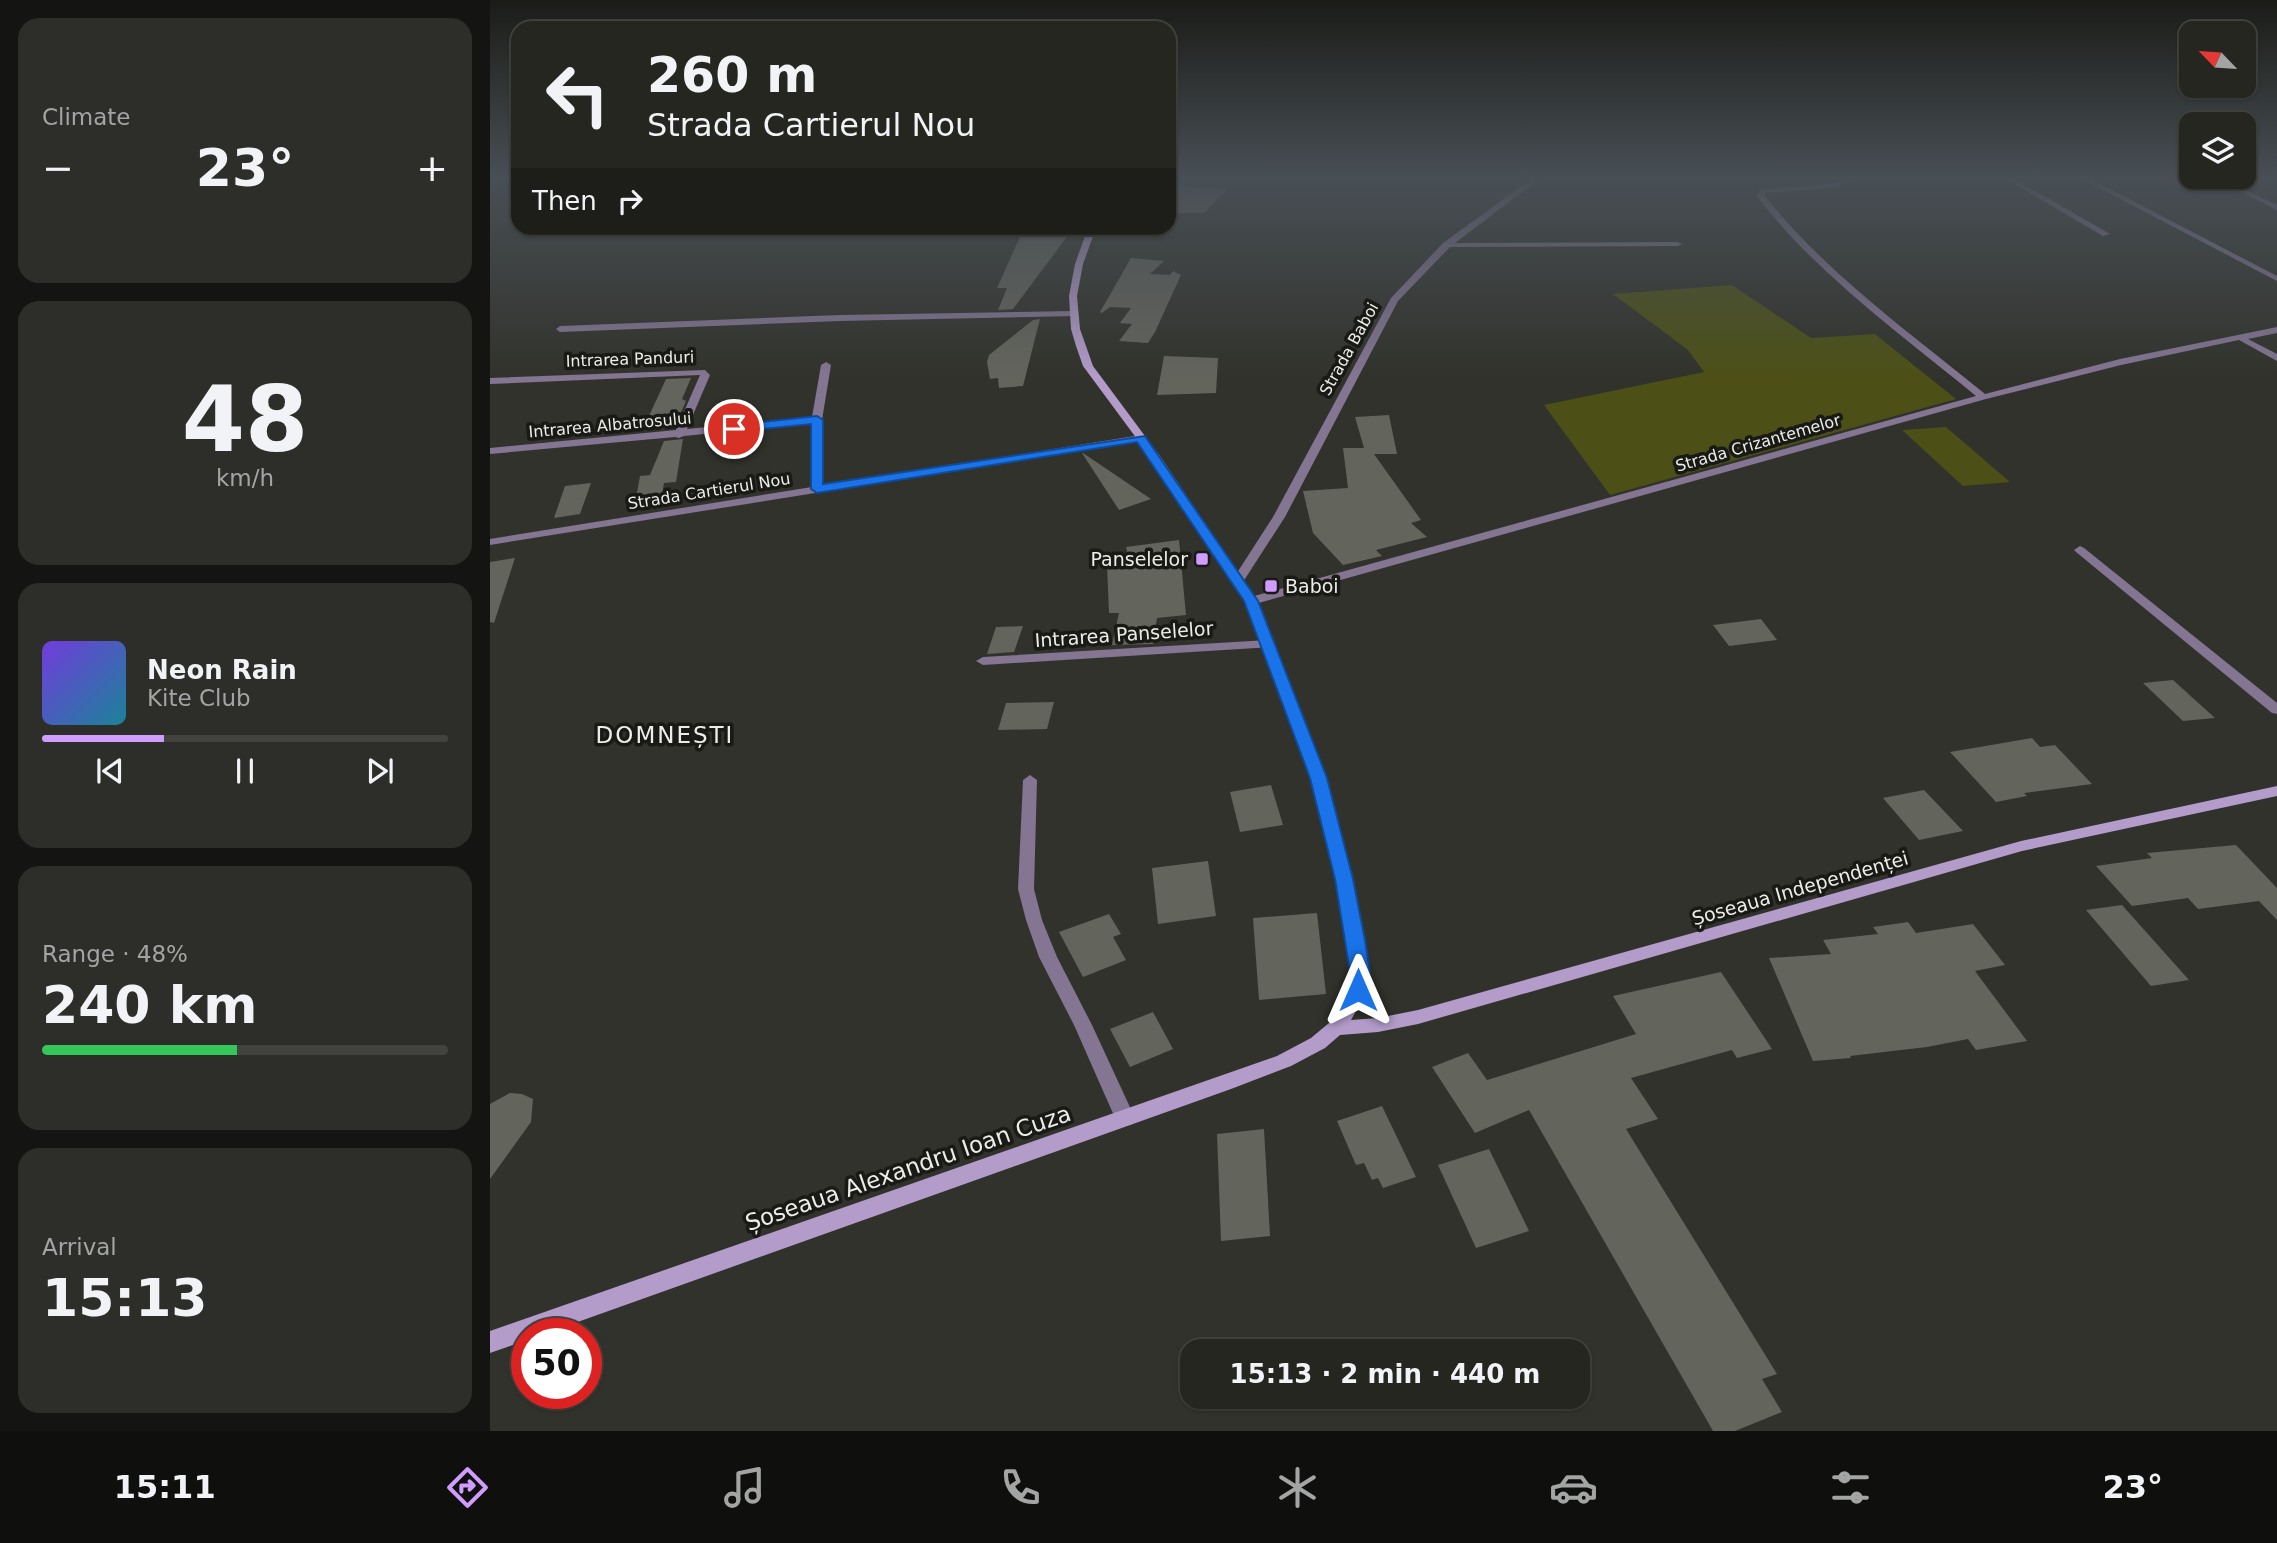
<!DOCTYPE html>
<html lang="en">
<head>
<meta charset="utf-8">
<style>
	body { margin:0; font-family:"DejaVu Sans",sans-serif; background:#2d2e29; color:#f1f3f6; height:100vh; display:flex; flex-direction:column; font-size:26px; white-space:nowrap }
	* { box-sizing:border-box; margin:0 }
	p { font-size:23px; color:#a3a5a5 }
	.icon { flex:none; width:38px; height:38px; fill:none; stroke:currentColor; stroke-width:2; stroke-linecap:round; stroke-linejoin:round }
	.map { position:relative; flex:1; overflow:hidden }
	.sheet { display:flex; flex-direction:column; gap:18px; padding:18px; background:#141512; width:490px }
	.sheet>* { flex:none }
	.banner { position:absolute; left:21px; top:21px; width:665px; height:214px; border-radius:21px; box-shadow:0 2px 5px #0004,0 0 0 2px #42433e; background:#252620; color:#f1f3f6; overflow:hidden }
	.needle { width:46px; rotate:295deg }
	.controls { position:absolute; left:1689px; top:21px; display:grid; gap:14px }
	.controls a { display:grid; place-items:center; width:77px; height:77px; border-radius:14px; background:#252620; box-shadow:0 2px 5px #0004,0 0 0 2px #42433e; font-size:35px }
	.speed { position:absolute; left:21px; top:1318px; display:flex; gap:14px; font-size:35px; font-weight:700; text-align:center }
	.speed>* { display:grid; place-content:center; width:91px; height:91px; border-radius:50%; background:#252620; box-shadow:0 2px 5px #0004,0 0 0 2px #42433e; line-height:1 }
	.speed .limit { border:10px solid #d22; background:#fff; color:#111 }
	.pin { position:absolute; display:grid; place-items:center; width:60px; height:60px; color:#fff; margin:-30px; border:4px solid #fff; border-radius:50%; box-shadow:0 2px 7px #0007 }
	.me { position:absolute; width:77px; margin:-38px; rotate:0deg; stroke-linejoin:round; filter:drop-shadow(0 0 5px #0008) }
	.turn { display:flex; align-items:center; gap:24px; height:147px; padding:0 21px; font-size:32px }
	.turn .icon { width:91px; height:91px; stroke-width:2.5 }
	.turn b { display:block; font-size:49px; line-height:60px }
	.then { display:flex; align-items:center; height:66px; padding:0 21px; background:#0003; gap:14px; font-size:26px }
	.big { font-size:52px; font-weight:600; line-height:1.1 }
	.sheet .tile { flex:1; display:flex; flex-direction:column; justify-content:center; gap:10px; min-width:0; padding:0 24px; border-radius:21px; background:#2d2e29 }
	.sheet .dial { align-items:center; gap:0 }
	.dial b { font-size:91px; line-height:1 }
	.song { display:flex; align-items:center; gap:21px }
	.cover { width:84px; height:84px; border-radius:10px; background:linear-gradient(135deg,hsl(260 70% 55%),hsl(190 70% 35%)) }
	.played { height:7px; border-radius:4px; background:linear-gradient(90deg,#d09dfe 30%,#42433e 30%) }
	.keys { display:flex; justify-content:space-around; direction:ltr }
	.heat { display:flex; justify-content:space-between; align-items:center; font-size:38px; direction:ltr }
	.charge { height:10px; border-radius:5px; background:linear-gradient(90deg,#34c759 48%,#42433e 0) }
	.trip { position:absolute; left:690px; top:1339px; width:410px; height:70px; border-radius:21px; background:#252620; box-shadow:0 2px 5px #0004,0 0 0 2px #42433e; font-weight:600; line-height:70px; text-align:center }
	.tabs { display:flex; height:112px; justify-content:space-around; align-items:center; background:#0f0f0d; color:#a3a5a5 }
	.tabs .icon { width:49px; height:49px }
	.tabs .current { color:#d09dfe }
	.tabs b { font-size:32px; color:#f1f3f6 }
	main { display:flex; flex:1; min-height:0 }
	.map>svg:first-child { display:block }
</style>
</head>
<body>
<main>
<section class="sheet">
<div class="tile"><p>Climate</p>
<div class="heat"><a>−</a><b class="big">23°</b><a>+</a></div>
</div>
<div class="tile dial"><b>48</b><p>km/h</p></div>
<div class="tile">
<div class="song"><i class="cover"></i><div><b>Neon Rain</b><p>Kite Club</p></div></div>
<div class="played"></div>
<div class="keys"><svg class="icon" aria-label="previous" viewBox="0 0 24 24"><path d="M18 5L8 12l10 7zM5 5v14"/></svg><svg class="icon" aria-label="pause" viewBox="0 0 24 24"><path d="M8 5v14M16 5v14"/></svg><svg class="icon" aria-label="next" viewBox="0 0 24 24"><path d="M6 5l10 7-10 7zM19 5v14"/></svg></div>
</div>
<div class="tile"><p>Range · 48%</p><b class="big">240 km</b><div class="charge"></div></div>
<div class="tile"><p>Arrival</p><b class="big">15:13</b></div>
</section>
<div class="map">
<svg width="1787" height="1431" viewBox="0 0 1787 1431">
	<rect width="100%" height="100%" fill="#31322b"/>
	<path fill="#4c5016" d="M1242 285 1321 338 1385 334 1466 399 1120 495 1054 405 1214 372 1198 350 1123 294Z
		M1456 427 1520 482 1473 486 1412 430Z"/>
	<path fill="#63645c" d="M688 186 738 189 714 213H679V192Z
		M534 228H574L570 234H579L523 309 508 310 517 288H507Z
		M641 258 674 261 660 274 680 275 683 271 691 275 665 332 658 343 629 341 642 324 630 323 641 308 620 307 612 313 610 312Z
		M550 319 533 386 509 388 508 378 500 379 497 362 499 355 543 320Z
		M674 356 728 358 726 393 667 395Z
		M201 378 192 399 196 401 184 428 153 429 176 379Z
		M899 415 907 454H884L931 520 921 523 937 537 886 550 892 556 853 565 823 533 813 491 858 488 853 448H874L865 417Z
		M193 439 186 482 174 483 172 495 146 498 150 476 160 475 174 441Z
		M592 453H593L661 499 629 510Z
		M101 483 90 514 64 518 75 486Z
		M689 540 696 615 667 618 663 644 622 645 629 613H619L617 565 640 563 636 547Z
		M25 558 4 623 0 622V562Z
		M1271 619 1287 640 1239 646 1223 625Z
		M533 626 524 652 497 654 506 627Z
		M1683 680 1725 718 1693 721 1653 683Z
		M564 702 557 729 508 730 516 703Z
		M1542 738 1550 747 1565 745 1602 784 1534 793 1537 796 1506 802 1460 752Z
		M781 785 793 825 750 832 740 792Z
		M1434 790 1473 831 1429 840 1393 798Z
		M1746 845 1787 888V920L1769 901 1708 909 1698 898 1642 906 1606 866 1662 858 1657 853Z
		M718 861 726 916 668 924 662 868Z
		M1632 905 1699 980 1661 986 1596 910Z
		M827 913 836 994 769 1000 763 918Z
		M619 914 631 934 623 937 636 960 593 977 569 932Z
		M1418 922 1426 933 1483 924 1515 965 1485 971 1537 1041 1486 1050 1478 1039 1437 1047 1360 1056 1361 1058 1323 1061 1279 958 1341 954 1333 940 1388 934 1383 927Z
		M1231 972 1282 1049 1247 1058 1242 1050 1141 1078 1168 1119 1136 1129 1287 1374 1272 1379 1292 1412 1245 1431H1223L1039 1110 985 1133 942 1067 978 1053 997 1080 1146 1034 1123 996Z
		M663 1012 683 1049 640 1067 620 1029Z
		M20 1093 32 1094 43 1099 41 1122 0 1179V1104Z
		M892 1106 926 1177 893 1188 888 1178 882 1180 874 1163 866 1165 847 1121Z
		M774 1129 780 1236 731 1241 727 1134Z
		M999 1149 1039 1231 986 1248 948 1165Z"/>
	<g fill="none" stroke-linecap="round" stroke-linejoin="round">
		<path fill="#847593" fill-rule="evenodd" d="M1590 546 1594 548 1787 703V714L1782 713 1586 552 1584 550Z"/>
		<path fill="#847593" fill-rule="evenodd" d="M1044 177H1052L965 243 1188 242 1192 244 1188 246 960 247 908 301 795 517 753 582H745L743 579 783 517 901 298 953 243Z
			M1360 177H1371L1342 188 1275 193V196C1336 273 1419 332 1495 394L1630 359 1787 327V333L1758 339 1787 354V361L1749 340 1631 365 1496 399 765 604H757L755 601 757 598 1486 396C1413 336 1324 272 1267 196L1269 191 1272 189 1341 184Z
			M1512 177H1521L1620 234 1613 236Z
			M1588 177H1597L1787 276V281Z
			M1720 177H1729L1787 205V210Z
			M583 311 586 312V316L350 321 70 332 66 329 70 326 350 315Z
			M336 362 341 365 332 420V486L651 435 656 438 651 441 0 545V539L322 487V423L194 436 189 438 185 437 0 454V448L186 430 210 375 0 384V378L215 370 220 375 197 429 322 417 331 365Z
			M778 640 783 641 785 644 783 647 493 665 486 661 493 657Z
			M540 775 547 780 544 889 552 920 567 957 602 1025 645 1118 642 1124 635 1126 628 1124 625 1118 584 1025 549 957 536 920 528 889 533 780Z"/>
		<path fill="#b39cca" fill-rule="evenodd" d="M598 228H606L593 264 587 296 590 329 603 366 672 459 767 601 836 778 862 879 879 972 877 991 861 1020 888 1018 928 1010 1531 841 1787 786V796L1532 851 928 1024 888 1032 850 1035 835 1048 801 1066 741 1089 54 1334H37V1340L0 1353V1331L787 1056 821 1038 839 1023 859 991 861 972 846 879 822 778 755 601 664 462 593 366 586 346 581 329 579 296 585 264Z"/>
	</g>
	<linearGradient id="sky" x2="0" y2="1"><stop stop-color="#1b1c18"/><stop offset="0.47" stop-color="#484f55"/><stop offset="1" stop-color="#484f55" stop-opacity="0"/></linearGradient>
	<rect width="1787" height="378" fill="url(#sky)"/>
	<path fill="#1a73e8" stroke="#114b97" stroke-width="2" d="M327 416 333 420V484L655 436 768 601 837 778 863 879 875 940 880 972 875 996 868 998 861 996 858 990 860 972 845 879 820 778 754 601 647 442 327 493 321 489V424L244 432 238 429 244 425Z"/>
	<g fill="#d09dfe" stroke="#191916" stroke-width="2.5">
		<rect x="705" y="552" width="14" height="14" rx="3.5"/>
		<rect x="774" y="579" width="14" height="14" rx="3.5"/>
	</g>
	<g text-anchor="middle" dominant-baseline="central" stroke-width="7" stroke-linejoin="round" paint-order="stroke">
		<g font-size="16" fill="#ecede8" stroke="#191916">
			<text transform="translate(859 349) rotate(-61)">Strada Baboi</text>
			<text transform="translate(140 359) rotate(-2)">Intrarea Panduri</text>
			<text transform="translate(120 425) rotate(-5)">Intrarea Albatrosului</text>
			<text transform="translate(1268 443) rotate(-16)">Strada Crizantemelor</text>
			<text transform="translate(219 491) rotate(-9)">Strada Cartierul Nou</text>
		</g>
		<g font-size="19" fill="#ecede8" stroke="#191916" text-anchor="end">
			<text x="698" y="559">Panselelor</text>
			<text x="795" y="586" text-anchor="start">Baboi</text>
		</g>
		<g font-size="19" fill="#ecede8" stroke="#191916">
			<text transform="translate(634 634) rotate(-4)">Intrarea Panselelor</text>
			<text transform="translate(1310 888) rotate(-16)">Șoseaua Independenței</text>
		</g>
		<g font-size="23" letter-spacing="2" fill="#ecede8" stroke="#191916">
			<text x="175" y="735">DOMNEȘTI</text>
		</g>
		<g font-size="23" fill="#ecede8" stroke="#191916">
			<text transform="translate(418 1168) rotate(-19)">Șoseaua Alexandru Ioan Cuza</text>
		</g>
	</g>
</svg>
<div class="controls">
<a><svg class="needle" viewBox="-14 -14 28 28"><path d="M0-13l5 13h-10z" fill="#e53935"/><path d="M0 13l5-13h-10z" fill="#a3a5a5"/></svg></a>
<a><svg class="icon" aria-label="layers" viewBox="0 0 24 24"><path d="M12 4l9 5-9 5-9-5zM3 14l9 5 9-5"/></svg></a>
</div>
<div class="speed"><div class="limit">50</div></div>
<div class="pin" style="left:244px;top:429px;background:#d93025"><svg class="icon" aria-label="arrive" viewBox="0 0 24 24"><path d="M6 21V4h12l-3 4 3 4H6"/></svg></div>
<svg class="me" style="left:868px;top:990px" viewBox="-20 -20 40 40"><path d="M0-17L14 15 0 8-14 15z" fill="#1a73e8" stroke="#fff" stroke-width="4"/></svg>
<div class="trip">15:13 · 2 min · 440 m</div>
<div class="banner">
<div class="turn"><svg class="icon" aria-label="left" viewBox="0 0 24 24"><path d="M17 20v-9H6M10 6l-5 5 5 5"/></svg><div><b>260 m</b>Strada Cartierul Nou</div></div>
<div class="then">Then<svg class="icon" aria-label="right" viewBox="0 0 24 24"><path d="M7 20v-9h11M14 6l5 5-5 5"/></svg></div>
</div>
</div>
</main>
<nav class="tabs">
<b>15:11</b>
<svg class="icon current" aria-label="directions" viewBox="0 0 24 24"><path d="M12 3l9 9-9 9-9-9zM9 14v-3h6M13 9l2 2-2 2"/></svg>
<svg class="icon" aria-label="music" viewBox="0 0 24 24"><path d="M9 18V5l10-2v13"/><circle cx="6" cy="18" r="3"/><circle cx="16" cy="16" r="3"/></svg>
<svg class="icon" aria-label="phone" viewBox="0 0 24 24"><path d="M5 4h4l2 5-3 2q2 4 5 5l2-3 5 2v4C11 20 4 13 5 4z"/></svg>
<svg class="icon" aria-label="climate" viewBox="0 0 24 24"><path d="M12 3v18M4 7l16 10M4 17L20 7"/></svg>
<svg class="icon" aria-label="car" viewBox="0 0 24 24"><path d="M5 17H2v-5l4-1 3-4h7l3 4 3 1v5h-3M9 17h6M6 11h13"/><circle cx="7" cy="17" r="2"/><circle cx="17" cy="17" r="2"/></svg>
<svg class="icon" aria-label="filters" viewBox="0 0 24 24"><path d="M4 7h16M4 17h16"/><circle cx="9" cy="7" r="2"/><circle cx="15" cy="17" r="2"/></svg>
<b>23°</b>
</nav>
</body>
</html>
